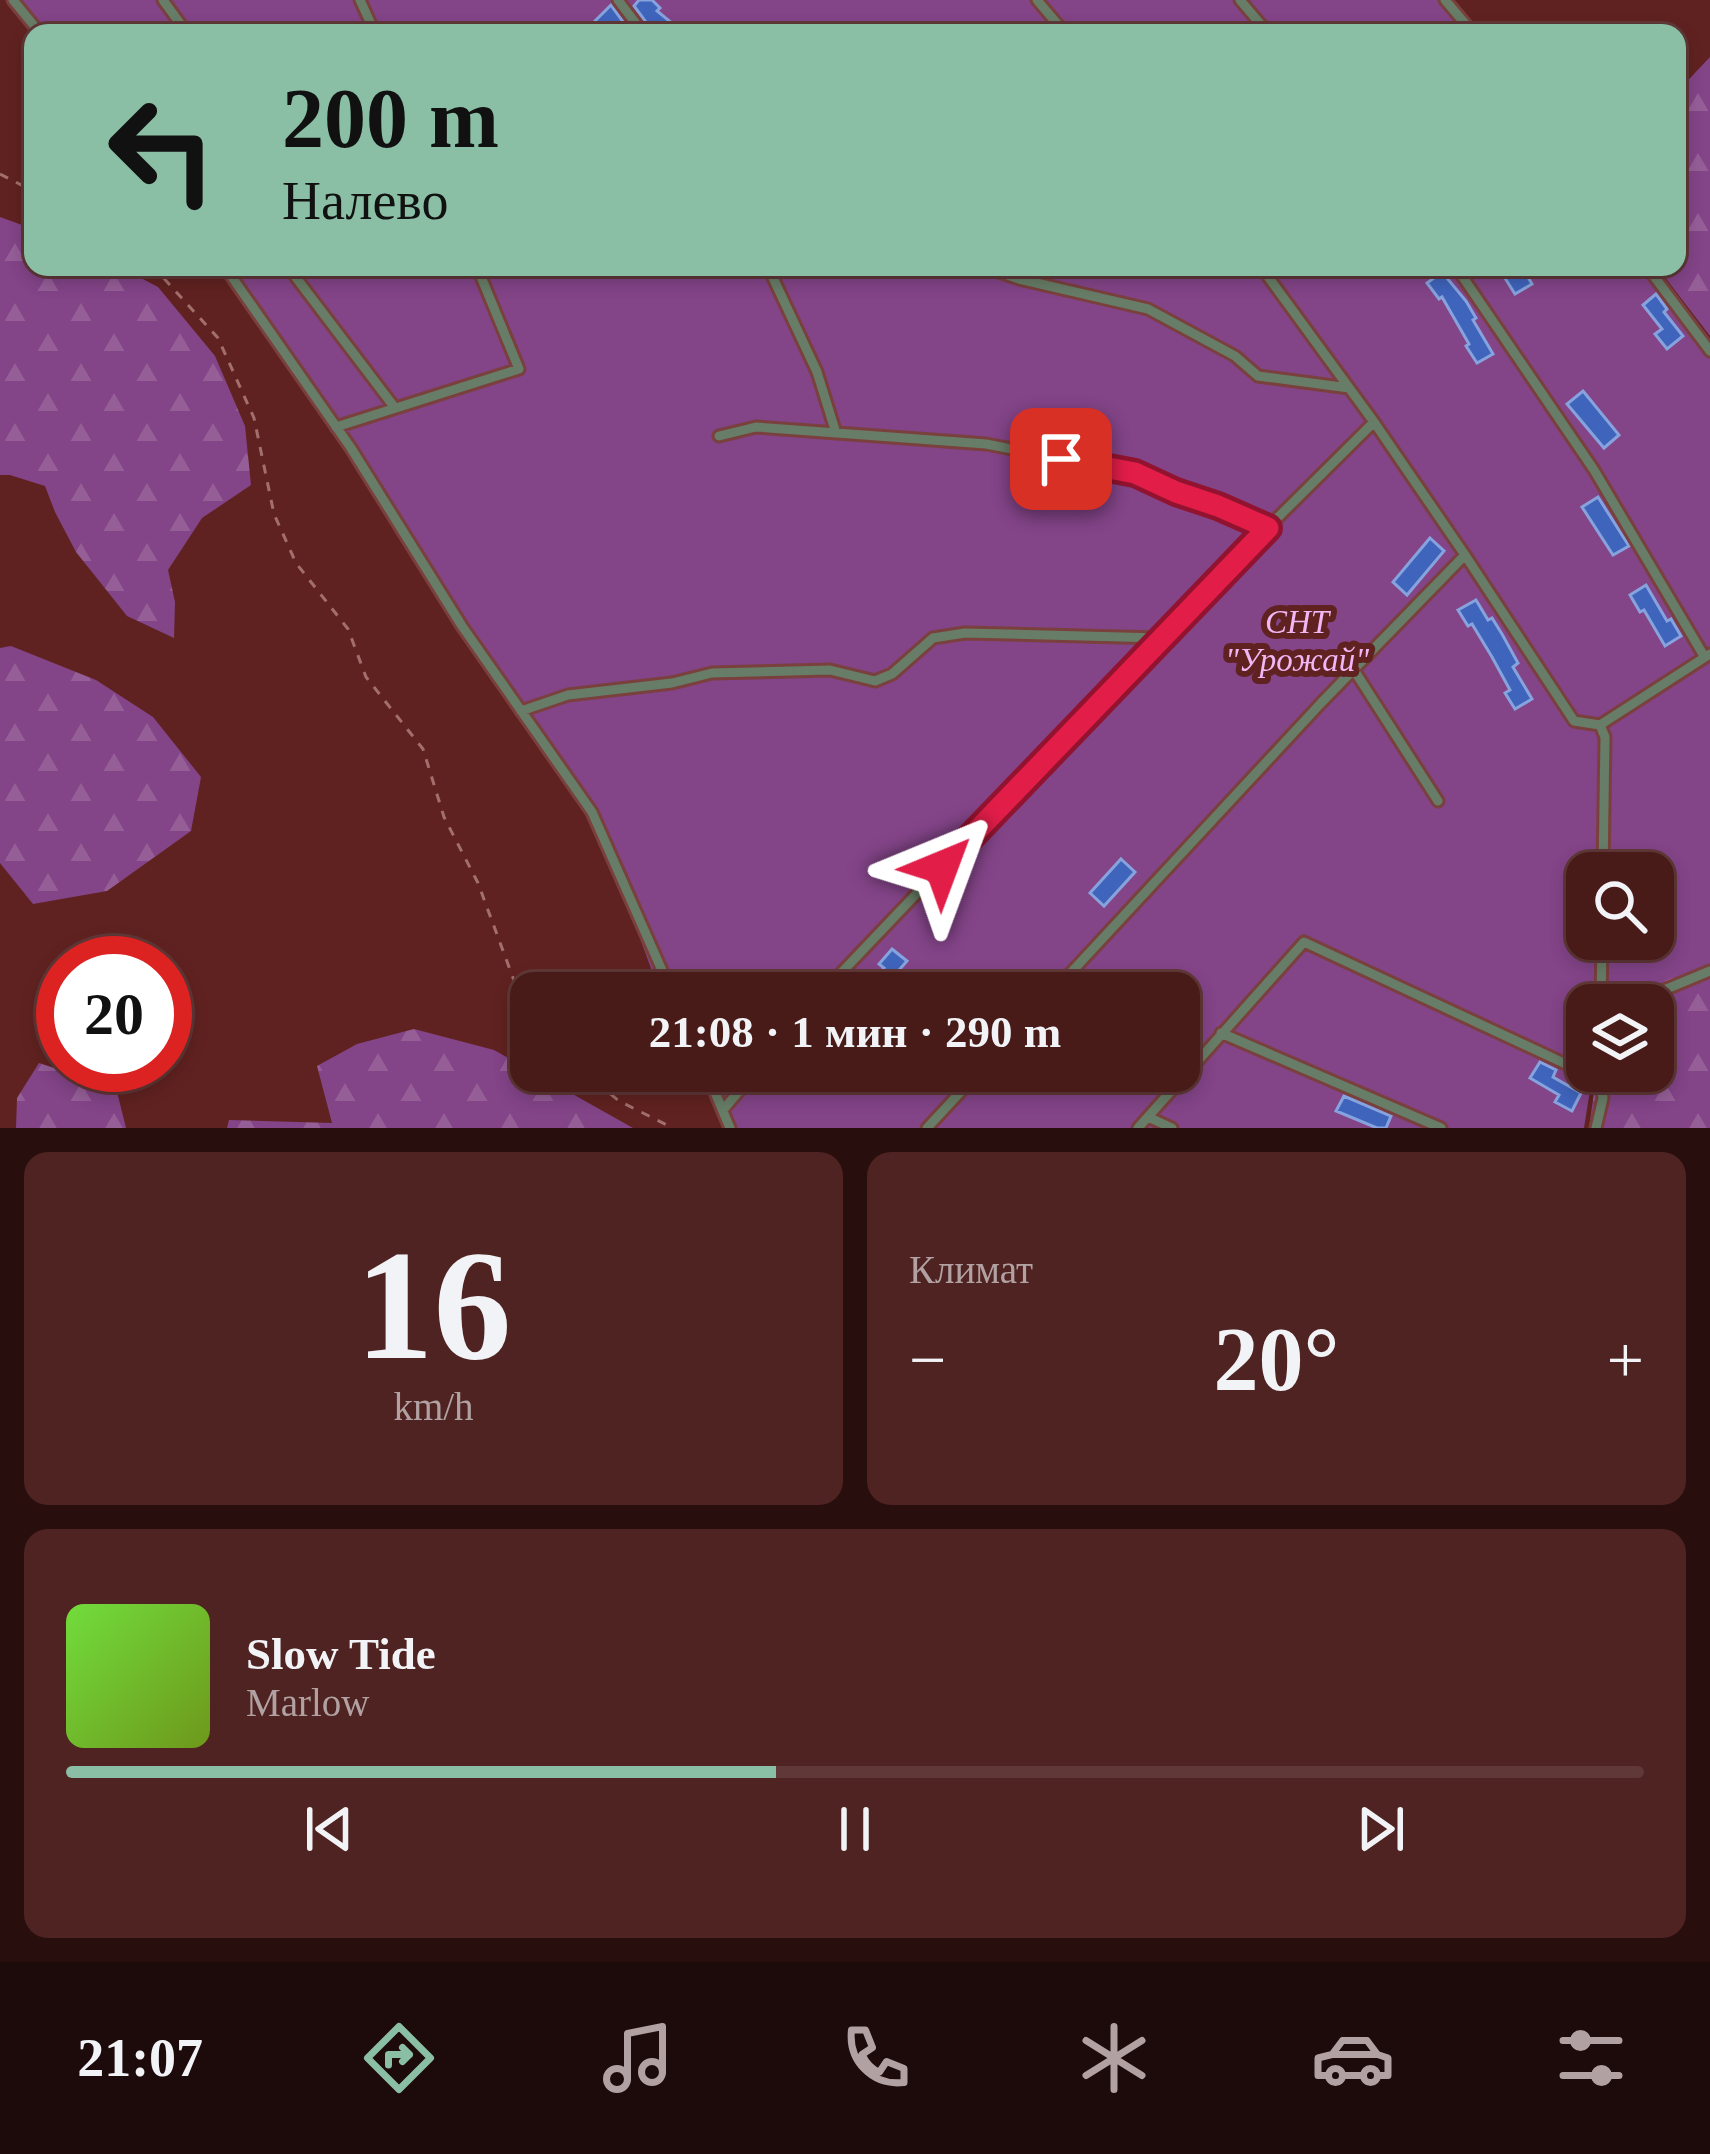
<!DOCTYPE html>
<html lang="ru">
<head>
<meta charset="utf-8">
<style>
	body { margin:0; font-family:Georgia,serif; background:#4f2321; color:#f1f3f6; height:100vh; display:flex; flex-direction:column; font-size:45px; white-space:nowrap }
	* { box-sizing:border-box; margin:0 }
	p { font-size:39px; color:#b1a1a2 }
	.icon { flex:none; width:66px; height:66px; fill:none; stroke:currentColor; stroke-width:2; stroke-linecap:round; stroke-linejoin:round }
	.map { position:relative; height:1128px; overflow:hidden }
	.drawer { display:flex; flex-direction:column; gap:24px; padding:24px; background:#280e0d; flex:1 }
	.drawer>* { flex:none }
	.banner { position:absolute; left:24px; top:24px; width:1662px; height:252px; border-radius:24px; box-shadow:0 6px 18px #0003,0 0 0 3px #603837; background:#8abfa5; color:#111; overflow:hidden }
	.buttons { position:absolute; left:1566px; top:852px; display:grid; gap:24px }
	.buttons a { display:grid; place-items:center; width:108px; height:108px; border-radius:24px; background:#481a18; box-shadow:0 6px 18px #0003,0 0 0 3px #603837; font-size:60px }
	.speed { position:absolute; left:36px; top:936px; display:flex; gap:24px; font-size:60px; font-weight:700; text-align:center }
	.speed>* { display:grid; place-content:center; width:156px; height:156px; border-radius:50%; background:#481a18; box-shadow:0 6px 18px #0003,0 0 0 3px #603837; line-height:1 }
	.speed .limit { border:18px solid #d22; background:#fff; color:#111 }
	.pin { position:absolute; display:grid; place-items:center; width:102px; height:102px; color:#fff; margin:-51px; border-radius:24px; box-shadow:0 6px 18px #0006 }
	.me { position:absolute; width:132px; margin:-66px; rotate:44deg; stroke-linejoin:round; filter:drop-shadow(0 0 9px #0008) }
	.turn { display:flex; align-items:center; gap:42px; height:252px; padding:0 60px; font-size:54px }
	.turn .icon { width:156px; height:156px; stroke-width:2.5 }
	.turn b { display:block; font-size:84px; line-height:102px }
	.big { font-size:90px; font-weight:600; line-height:1.1 }
	.drawer .widget { flex:1; display:flex; flex-direction:column; justify-content:center; gap:18px; min-width:0; padding:0 42px; border-radius:24px; background:#4f2321 }
	.drawer .dial { align-items:center; gap:0 }
	.dial b { font-size:156px; line-height:1 }
	.song { display:flex; align-items:center; gap:36px }
	.cover { width:144px; height:144px; border-radius:18px; background:linear-gradient(135deg,hsl(100 70% 55%),hsl(80 70% 35%)) }
	.played { height:12px; border-radius:6px; background:linear-gradient(90deg,#8abfa5 45%,#603837 45%) }
	.keys { display:flex; justify-content:space-around; direction:ltr }
	.heat { display:flex; justify-content:space-between; align-items:center; font-size:66px; direction:ltr }
	.drawer .tiles { flex:1; display:grid; gap:24px; grid-template-columns:1fr 1fr }
	.widget:last-child { grid-column:span 2 }
	.trip { position:absolute; left:510px; top:972px; width:690px; height:120px; border-radius:24px; background:#481a18; box-shadow:0 6px 18px #0003,0 0 0 3px #603837; font-weight:600; line-height:120px; text-align:center }
	.dock { display:flex; height:192px; justify-content:space-around; align-items:center; background:#1d0a0a; color:#b1a1a2 }
	.dock .icon { width:84px; height:84px }
	.dock .current { color:#8abfa5 }
	.dock b { font-size:54px; color:#f1f3f6 }
	.map>svg:first-child { display:block }
</style>
</head>
<body>
<div class="map">
<svg width="1710" height="1128" viewBox="0 0 1710 1128">
	<defs>
		<pattern id="forest-firs" width="22" height="20" patternUnits="userSpaceOnUse" patternTransform="scale(3)"><rect width="22" height="20" fill="#834488"/><path d="M5 1l3.5 6h-7zM16 11l3.5 6h-7z" fill="#955e97"/></pattern>
	</defs>
	<rect width="100%" height="100%" fill="#602220"/>
	<path fill="url(#forest-firs)" d="M1710 57V336L1657 267H1677V92Z
		M0 217 33 229V267H120L158 287 215 356 245 426 251 485 202 518 168 570 175 602 174 638 127 616 76 552 55 512 45 486 10 475H0Z
		M11 646 96 680 153 717 201 777 191 831 107 891 33 904 0 863V648Z
		M1710 689V1128H1589L1597 1071H1653V1005H1614L1684 950 1653 873Z
		M414 1029 494 1050 633 1128H227L229 1120 332 1123 317 1066 357 1044Z
		M39 1063 116 1088 126 1128H16L17 1098Z"/>
	<path fill="#834488" fill-rule="evenodd" d="M9 0H1447L1473 33H38Z
		M225 267H1651L1710 344V964L1626 995 1609 1005H1587V1071H1593L1584 1128H731L693 1071H1179V993H660L602 834ZM1587 873H1653V939H1587Z"/>
	<path fill="#3f64bc" stroke="#87a3dd" stroke-width="3" d="M639 0H652L660 8 657 11 684 33H654L634 6Z
		M611 5 629 30 626 33H583Z
		M1498 267H1522L1532 284 1515 294Z
		M1442 272 1466 301 1476 318 1473 320 1493 354 1477 363 1466 346 1469 344 1442 297 1439 299 1427 283Z
		M1656 294 1667 309 1664 312 1683 336 1667 349 1655 334 1662 329 1643 305Z
		M1583 391 1619 435 1604 448 1567 404Z
		M1598 497 1629 546 1613 555 1582 507Z
		M1430 538 1444 551 1407 595 1393 582Z
		M1646 585 1667 621 1671 619 1681 636 1665 646 1644 610 1640 612 1630 595Z
		M1476 600 1488 620 1492 618 1502 634 1518 663 1513 667 1532 699 1515 709 1505 693 1510 690 1492 657 1472 624 1468 626 1458 610Z
		M1121 859 1135 872 1104 906 1090 893Z
		M892 949 907 961 879 993H863L884 968 879 964Z
		M1540 1062 1556 1070 1553 1077 1581 1093 1572 1111 1555 1102 1559 1095 1530 1078Z
		M1344 1096 1391 1116 1386 1128H1377L1336 1111Z"/>
	<g fill="none" stroke-linecap="round" stroke-linejoin="round">
		<g stroke="#7a403d" stroke-width="15">
			<path id="service" d="M13 0 40 33
				M163 0 187 33
				M360 0 375 33
				M618 0 643 33
				M1037 0 1065 33
				M1240 0 1268 33
				M1445 0 1473 33
				M225 267 351 448 462 626 592 812 672 993
				M288 267 395 408
				M768 267 817 372 836 433
				M984 267 1019 279 1148 309 1235 356 1258 376 1349 388
				M1261 267 1374 422
				M1456 267 1594 470 1704 656
				M1647 267 1710 351
				M336 427 519 369 477 267
				M719 436 756 427 986 444 1135 473 1176 492 1218 506 1267 528
				M1354 670 1438 801
				M521 711 568 695 672 683 712 673 830 670 875 681 892 674 933 638 965 633 1160 638
				M1600 725 1605 737 1603 873
				M822 993 1220 575 1374 422 1465 555 1574 721 1600 725 1710 654
				M1052 993 1322 702 1465 555
				M1601 1005 1602 939
				M1628 1005 1710 971
				M1221 1033 1441 1128
				M706 1071 730 1128
				M723 1110 756 1071
				M1148 1117 1172 1128
				M927 1128 980 1071
				M1138 1128 1304 942 1600 1080 1603 1098 1596 1128"/>
		</g>
		<path stroke="#a26f6c" stroke-width="3" stroke-dasharray="9 9" stroke-linecap="butt" d="M0 174 33 191
			M150 267 159 273 218 338 254 418 274 514 296 563 348 629 366 677 423 749 444 817 478 883 519 994 531 1013
			M583 1071 619 1101 673 1128"/>
		<use href="#service" stroke="#677d67" stroke-width="9"/>
	</g>
	<g fill="none" stroke-linecap="round" stroke-linejoin="round">
		<g stroke="#92132f" stroke-width="30">
			<path id="route" d="M942 867 1268 528 1218 506 1176 492 1135 473 1061 459"/>
		</g>
		<use href="#route" stroke="#e11d48" stroke-width="21"/>
	</g>
	<g text-anchor="middle" dominant-baseline="central" stroke-width="12" stroke-linejoin="round" paint-order="stroke">
		<g font-size="33" font-style="italic" fill="#f1b7f5" stroke="#602220">
			<text x="1297" y="622">СНТ<tspan x="1297" dy="38">"Урожай"</tspan></text>
		</g>
	</g>
</svg>
<div class="buttons">
<a><svg class="icon" aria-label="search" viewBox="0 0 24 24"><circle cx="10" cy="10" r="6"/><path d="M15 15l6 6"/></svg></a>
<a><svg class="icon" aria-label="layers" viewBox="0 0 24 24"><path d="M12 4l9 5-9 5-9-5zM3 14l9 5 9-5"/></svg></a>
</div>
<div class="speed"><div class="limit">20</div></div>
<div class="pin" style="left:1061px;top:459px;background:#d93025"><svg class="icon" aria-label="arrive" viewBox="0 0 24 24"><path d="M6 21V4h12l-3 4 3 4H6"/></svg></div>
<svg class="me" style="left:942px;top:867px" viewBox="-20 -20 40 40"><path d="M0-17L14 15 0 8-14 15z" fill="#e11d48" stroke="#fff" stroke-width="4"/></svg>
<div class="trip">21:08 · 1 мин · 290 m</div>
<div class="banner">
<div class="turn"><svg class="icon" aria-label="left" viewBox="0 0 24 24"><path d="M17 20v-9H6M10 6l-5 5 5 5"/></svg><div><b>200 m</b>Налево</div></div>
</div>
</div>
<section class="drawer">
<div class="tiles">
<div class="widget dial"><b>16</b><p>km/h</p></div>
<div class="widget"><p>Климат</p>
<div class="heat"><a>−</a><b class="big">20°</b><a>+</a></div>
</div>
<div class="widget">
<div class="song"><i class="cover"></i><div><b>Slow Tide</b><p>Marlow</p></div></div>
<div class="played"></div>
<div class="keys"><svg class="icon" aria-label="previous" viewBox="0 0 24 24"><path d="M18 5L8 12l10 7zM5 5v14"/></svg><svg class="icon" aria-label="pause" viewBox="0 0 24 24"><path d="M8 5v14M16 5v14"/></svg><svg class="icon" aria-label="next" viewBox="0 0 24 24"><path d="M6 5l10 7-10 7zM19 5v14"/></svg></div>
</div>
</div>
</section>
<nav class="dock">
<b>21:07</b>
<svg class="icon current" aria-label="directions" viewBox="0 0 24 24"><path d="M12 3l9 9-9 9-9-9zM9 14v-3h6M13 9l2 2-2 2"/></svg>
<svg class="icon" aria-label="music" viewBox="0 0 24 24"><path d="M9 18V5l10-2v13"/><circle cx="6" cy="18" r="3"/><circle cx="16" cy="16" r="3"/></svg>
<svg class="icon" aria-label="phone" viewBox="0 0 24 24"><path d="M5 4h4l2 5-3 2q2 4 5 5l2-3 5 2v4C11 20 4 13 5 4z"/></svg>
<svg class="icon" aria-label="climate" viewBox="0 0 24 24"><path d="M12 3v18M4 7l16 10M4 17L20 7"/></svg>
<svg class="icon" aria-label="car" viewBox="0 0 24 24"><path d="M5 17H2v-5l4-1 3-4h7l3 4 3 1v5h-3M9 17h6M6 11h13"/><circle cx="7" cy="17" r="2"/><circle cx="17" cy="17" r="2"/></svg>
<svg class="icon" aria-label="filters" viewBox="0 0 24 24"><path d="M4 7h16M4 17h16"/><circle cx="9" cy="7" r="2"/><circle cx="15" cy="17" r="2"/></svg>
</nav>
</body>
</html>
